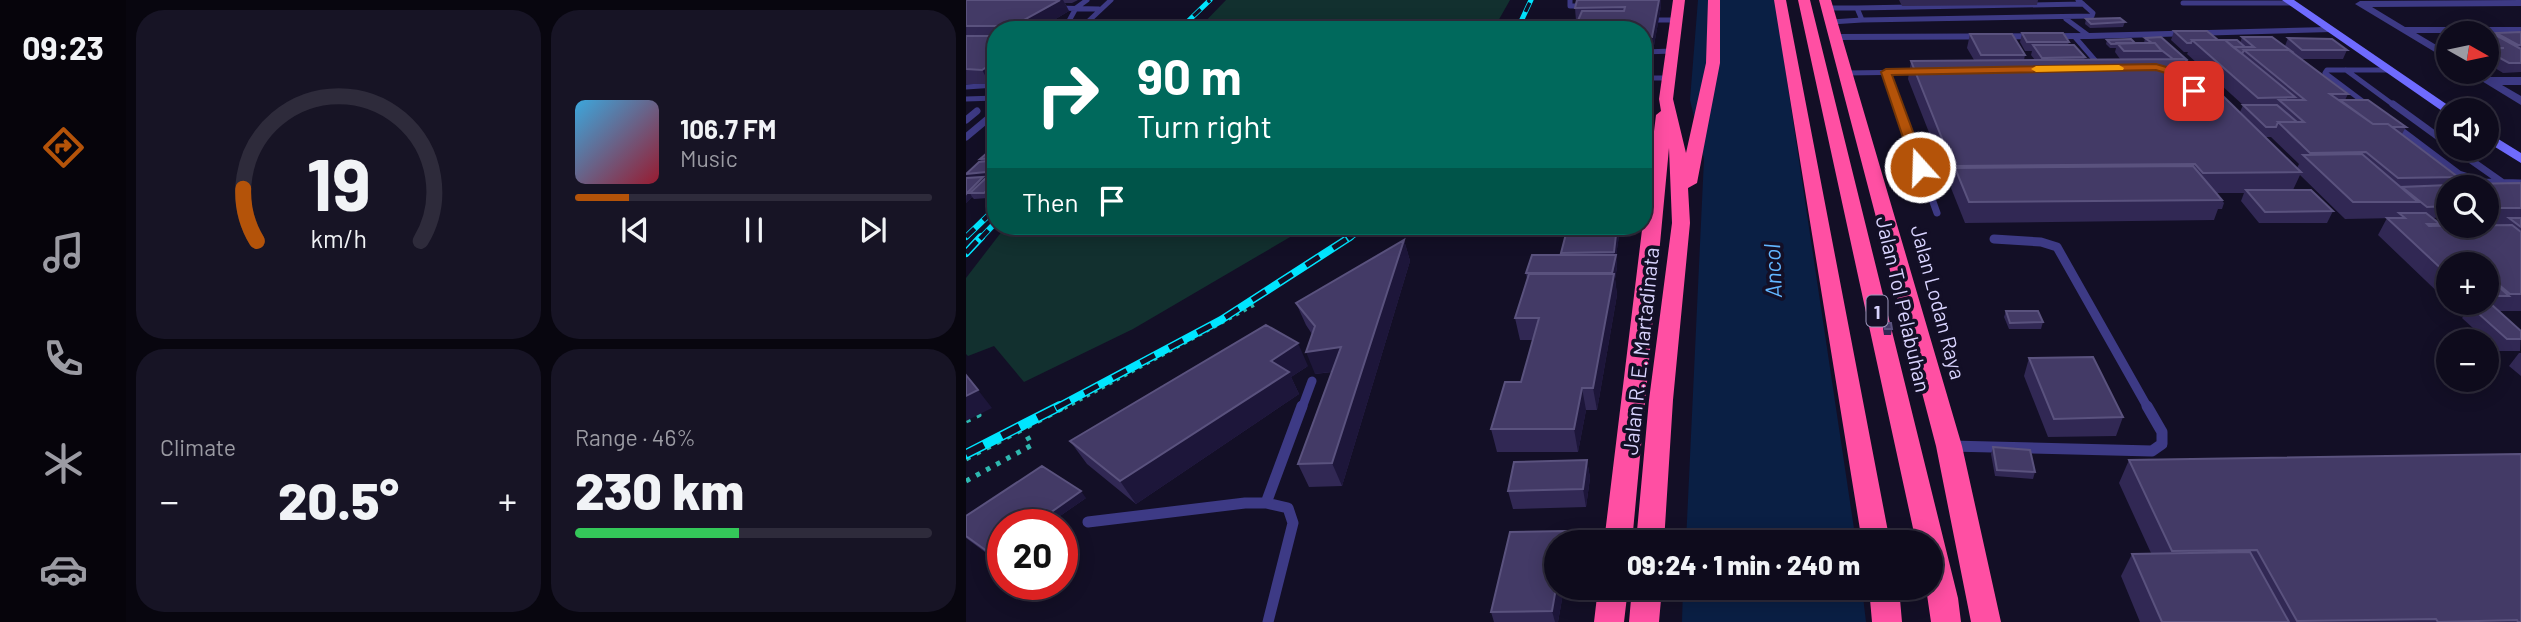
<!DOCTYPE html>
<html lang="en">
<head>
<meta charset="utf-8">
<style>
	body { margin:0; font-family:Barlow,sans-serif; background:#171425; color:#f1f3f6; height:100vh; display:flex; flex-direction:column; font-size:26px; white-space:nowrap }
	* { box-sizing:border-box; margin:0 }
	p { font-size:23px; color:#9b9ba3 }
	.icon { flex:none; width:38px; height:38px; fill:none; stroke:currentColor; stroke-width:2; stroke-linecap:round; stroke-linejoin:round }
	.map { position:relative; flex:1; overflow:hidden }
	.sheet { display:flex; flex-direction:column; gap:10px; padding:10px; background:#08060f; width:840px }
	.sheet>* { flex:none }
	.hud { position:absolute; left:21px; top:21px; width:665px; height:214px; border-radius:28px; box-shadow:0 4px 18px #0003,0 0 0 2px #2e2b3b; background:#00695c; color:#fff; overflow:hidden }
	.needle { width:46px; rotate:99deg }
	.fabs { position:absolute; left:1470px; top:21px; display:grid; gap:14px }
	.fabs a { display:grid; place-items:center; width:63px; height:63px; border-radius:50%; background:#0e0b1c; box-shadow:0 4px 18px #0003,0 0 0 2px #2e2b3b; font-size:35px }
	.speed { position:absolute; left:21px; top:509px; display:flex; gap:14px; font-size:35px; font-weight:700; text-align:center }
	.speed>* { display:grid; place-content:center; width:91px; height:91px; border-radius:50%; background:#0e0b1c; box-shadow:0 4px 18px #0003,0 0 0 2px #2e2b3b; line-height:1 }
	.speed .limit { border:10px solid #d22; background:#fff; color:#111 }
	.pin { position:absolute; display:grid; place-items:center; width:60px; height:60px; color:#fff; margin:-30px; border-radius:14px; box-shadow:0 4px 10px #0006 }
	.me { position:absolute; width:77px; margin:-38px; rotate:340deg; stroke-linejoin:round; filter:drop-shadow(0 0 5px #0008) }
	.turn { display:flex; align-items:center; gap:24px; height:147px; padding:0 35px; font-size:32px }
	.turn .icon { width:91px; height:91px; stroke-width:2.5 }
	.turn b { display:block; font-size:49px; line-height:60px }
	.then { display:flex; align-items:center; height:66px; padding:0 35px; background:#0003; gap:14px; font-size:26px }
	.big { font-size:52px; font-weight:800; line-height:1.1 }
	.sheet .card { flex:1; display:flex; flex-direction:column; justify-content:center; gap:10px; min-width:0; padding:0 24px; border-radius:28px; background:#171425 }
	.sheet .dial { align-items:center; gap:0 }
	.dial svg { height:182px; overflow:visible; fill:none; stroke:#2e2b3b; stroke-width:7; stroke-linecap:round; text-anchor:middle }
	.dial text { fill:#f1f3f6; stroke:none }
	.song { display:flex; align-items:center; gap:21px }
	.cover { width:84px; height:84px; border-radius:10px; background:linear-gradient(135deg,hsl(200 70% 55%),hsl(350 70% 35%)) }
	.played { height:7px; border-radius:4px; background:linear-gradient(90deg,#b45309 15%,#2e2b3b 15%) }
	.keys { display:flex; justify-content:space-around; direction:ltr }
	.heat { display:flex; justify-content:space-between; align-items:center; font-size:38px; direction:ltr }
	.charge { height:10px; border-radius:5px; background:linear-gradient(90deg,#34c759 46%,#2e2b3b 0) }
	.sheet .tiles { flex:1; display:grid; gap:10px; grid-template-columns:repeat(2,1fr) }
	.trip { position:absolute; left:578px; top:530px; width:399px; height:70px; border-radius:35px; background:#0e0b1c; box-shadow:0 4px 18px #0003,0 0 0 2px #2e2b3b; font-weight:800; line-height:70px; text-align:center }
	main { display:flex; flex:1; min-height:0 }
	.dock { display:flex; flex-direction:column; width:126px; justify-content:space-around; align-items:center; background:#06040b; color:#9b9ba3 }
	.dock .icon { width:49px; height:49px }
	.dock .current { color:#b45309 }
	.dock b { font-size:32px; color:#f1f3f6 }
	.map>svg:first-child { display:block }
</style>
</head>
<body>
<main>
<nav class="dock">
<b>09:23</b>
<svg class="icon current" aria-label="directions" viewBox="0 0 24 24"><path d="M12 3l9 9-9 9-9-9zM9 14v-3h6M13 9l2 2-2 2"/></svg>
<svg class="icon" aria-label="music" viewBox="0 0 24 24"><path d="M9 18V5l10-2v13"/><circle cx="6" cy="18" r="3"/><circle cx="16" cy="16" r="3"/></svg>
<svg class="icon" aria-label="phone" viewBox="0 0 24 24"><path d="M5 4h4l2 5-3 2q2 4 5 5l2-3 5 2v4C11 20 4 13 5 4z"/></svg>
<svg class="icon" aria-label="climate" viewBox="0 0 24 24"><path d="M12 3v18M4 7l16 10M4 17L20 7"/></svg>
<svg class="icon" aria-label="car" viewBox="0 0 24 24"><path d="M5 17H2v-5l4-1 3-4h7l3 4 3 1v5h-3M9 17h6M6 11h13"/><circle cx="7" cy="17" r="2"/><circle cx="17" cy="17" r="2"/></svg>
</nav>
<section class="sheet">
<div class="tiles">
<div class="card dial"><svg viewBox="0 0 100 80">
<path d="M14 69A42 42 0 1 1 86 69"/>
<path d="M14 69A42 42 0 0 1 8 46" stroke="#b45309"/>
<text x="50" y="56" font-size="32" font-weight="700">19</text>
<text x="50" y="72" font-size="11">km/h</text>
</svg></div>
<div class="card">
<div class="song"><i class="cover"></i><div><b>106.7 FM</b><p>Music</p></div></div>
<div class="played"></div>
<div class="keys"><svg class="icon" aria-label="previous" viewBox="0 0 24 24"><path d="M18 5L8 12l10 7zM5 5v14"/></svg><svg class="icon" aria-label="pause" viewBox="0 0 24 24"><path d="M8 5v14M16 5v14"/></svg><svg class="icon" aria-label="next" viewBox="0 0 24 24"><path d="M6 5l10 7-10 7zM19 5v14"/></svg></div>
</div>
<div class="card"><p>Climate</p>
<div class="heat"><a>−</a><b class="big">20.5°</b><a>+</a></div>
</div>
<div class="card"><p>Range · 46%</p><b class="big">230 km</b><div class="charge"></div></div>
</div>
</section>
<div class="map">
<svg width="1555" height="622" viewBox="0 0 1555 622">
	<rect width="100%" height="100%" fill="#130f26"/>
	<path fill="#12302f" d="M260 0H544L527 30H231Z
		M40 226H343L167 329 58 382 28 346 2 356 0 354V278Z"/>
	<path fill="#0a1f44" d="M732 0H809L890 542H720L738 159 724 100Z
		M717 588H896L900 622H716Z"/>
	<g fill="none" stroke-linecap="round" stroke-linejoin="round">
		<path stroke="#2fb8b0" stroke-width="4.5" stroke-dasharray="3.5 5" stroke-linecap="butt" d="M0 404 5 408
			M98 408 289 304"/>
		<path stroke="#2fb8b0" stroke-width="5" stroke-dasharray="4.5 7" stroke-linecap="butt" d="M0 421 13 415 3 406
			M0 459 101 406
			M0 481 66 445 57 429"/>
		<path stroke="#3d3a85" stroke-width="5" d="M604 0V6H619
			M1217 3H1325
			M89 8 133 9
			M861 8H891L896 20 1126 16 1127 13 1117 4
			M891 8 1117 4 1112 0
			M1100 19 1123 36
			M681 20H710
			M865 22 896 20
			M98 30 110 8 121 0
			M113 30 145 0
			M1108 36 1134 66
			M677 52 707 51
			M1380 70 1429 106
			M920 72 932 106
			M880 73 954 72
			M677 78H702
			M0 87 30 85
			M0 99 30 98
			M677 99 684 59
			M1403 106 1359 73 1361 70H1422"/>
		<path stroke="#3d3a85" stroke-width="7" d="M932 104 971 213
			M1400 104 1403 106
			M1427 104 1482 144
			M0 120 11 111
			M1428 125 1493 174 1518 182 1555 183
			M0 137 30 112
			M677 139H694
			M1489 149 1536 182"/>
		<path stroke="#3d3a85" stroke-width="9" d="M1028 239 1075 242 1091 247 1182 408
			M336 408 346 381"/>
		<path stroke="#3d3a85" stroke-width="11" d="M984 446 1186 451 1196 444V432L1181 406
			M300 503 336 406
			M122 522 279 503H300L322 508 327 523 302 622"/>
		<path fill="#3d3a85" fill-rule="evenodd" d="M1555 0V6L1406 7 1439 27H1555V33H1450L1482 52V60L1389 4 1394 1Z
			M1361 27 1366 30 1365 32 1123 39 870 40 865 37 870 34 1123 33Z
			M1501 72H1515L1524 77H1555V85H1536L1555 96V105Z"/>
		<path fill="#6f6bff" fill-rule="evenodd" d="M1316 0H1328L1489 110 1479 113Z
			M1521 132 1555 153V163L1521 142Z"/>
		<path fill="#ff4fa3" fill-rule="evenodd" d="M707 0H719L707 99 720 153 740 63 742 0H754V63L731 183 722 188 724 223 707 400 698 542H670L683 400 706 223 703 148 666 542H638L690 115 695 111 693 99Z
			M808 0H820L924 542H896Z
			M832 0H844L992 598 995 622H965L960 588H964V542H950Z
			M853 0H865L996 446 1035 622H1005L970 446Z
			M632 588H662L658 622H628Z
			M666 588H696L693 622H663Z
			M903 588H933L936 622H906Z"/>
		<g stroke="#00e5ff" stroke-width="5">
			<path id="rail-far3" d="M213 30 244 0
				M551 30 565 0"/>
		</g>
		<g stroke="#00e5ff" stroke-width="6">
			<path id="rail-far2" d="M0 237 30 208
				M14 239 30 222
				M382 239 400 226"/>
		</g>
		<g stroke="#00e5ff" stroke-width="8">
			<path id="rail-far1" d="M0 253 15 237
				M90 408 255 320 384 237"/>
		</g>
		<g stroke="#00e5ff" stroke-width="10">
			<path id="rail" d="M0 454 94 406"/>
		</g>
		<use href="#rail-far3" stroke="#130f26" stroke-width="3.5" stroke-dasharray="10" stroke-linecap="butt"/>
		<use href="#rail-far2" stroke="#130f26" stroke-width="4.5" stroke-dasharray="12" stroke-linecap="butt"/>
		<use href="#rail-far1" stroke="#130f26" stroke-width="5" stroke-dasharray="16" stroke-linecap="butt"/>
		<use href="#rail" stroke="#130f26" stroke-width="7" stroke-dasharray="20" stroke-linecap="butt"/>
	</g>
	<path fill="#312854" fill-rule="evenodd" d="M0 0H112L106 3H99L103 11 71 30H30V80L24 84H0Z
		M611 0H695V6L687 51H678L677 64V30L610 21 609 8Z
		M933 0H1072L1071 5 936 6Z
		M1120 19 1159 22 1157 27 1124 28 1119 24Z
		M1208 31 1252 40 1274 43 1276 37 1319 46 1322 38 1381 50 1377 59H1335L1382 94 1379 100 1440 127 1436 134 1492 177 1486 187H1482V217L1466 218 1474 224 1473 226 1521 225V187H1497L1500 184 1555 183V311H1533L1555 331 1554 351H1532L1496 318 1499 314H1494L1483 303H1521V264H1482V302L1412 235 1421 218H1431L1379 219 1334 175 1327 190 1367 211 1361 223H1293L1275 201 1278 193H1251L1258 203 1256 209H1252L1248 220 999 223 985 188 986 186H984L942 79 945 61 1008 60 1001 48 1004 34 1059 55 1058 60H1069L1065 55 1066 51H1059L1054 42 1056 33 1103 42 1102 45 1119 57 1118 60 1154 59 1149 52 1150 48H1144L1140 44 1141 40 1169 43H1178L1179 38 1274 112 1277 105 1221 54 1222 52H1218L1205 40ZM1299 137H1305L1333 164 1331 168Z
		M1555 32V72L1537 73 1521 63V33L1529 34 1530 33Z
		M30 85V93H28L25 88Z
		M30 147V190H29L30 192 22 198 8 199 6 197 0 203V178H1L0 173 15 162 14 159Z
		M567 226H660V229L652 230 653 236 650 255 651 267 649 279 651 295 631 410H620L612 452H531L525 429 555 382 567 340H554L549 318 561 279 560 273 596 255 600 231 568 232Z
		M438 240 444 261 376 486 343 487 332 464 366 372 349 374 346 334 340 325 330 303Z
		M1040 311 1077 322 1075 329H1043L1038 317Z
		M918 323 926 329 925 335H918L917 329Z
		M1553 353H1555V376L1543 366Z
		M1063 358 1157 417 1150 436 1082 437 1058 376Z
		M342 366 325 377 333 394 170 504 121 464 104 441Z
		M1027 447 1069 472 1067 479 1029 476 1025 454Z
		M621 460 624 478 620 507 547 509 542 491Z
		M1163 460 1555 622H1174L1155 576 1166 554 1185 553 1153 483Z
		M120 498 81 525H37L31 561 0 538V516Z
		M590 588H598L592 622H528L525 612Z"/>
	<path fill="#1d163a" d="M94 0H97L103 11 71 30H49L47 26Z
		M693 0H695V6L687 51 686 37Z
		M678 41 679 55 677 64V44Z
		M30 61V80L24 84 16 70Z
		M30 171V177L18 178 21 183 4 193 6 197 0 203 2 180 0 177V174Z
		M26 186 30 192 22 198 18 193Z
		M652 226 653 236 650 256V255L651 267 649 279 651 295 631 410 627 388 649 262 648 252Z
		M438 240 444 261 376 486 366 463Z
		M332 343 342 366 325 377 333 394 170 504 154 481 305 361Z
		M375 347 384 369 349 374 340 352Z
		M616 388 620 410 612 452 608 429Z
		M12 390 26 408 0 421V396Z
		M621 460 624 478 620 507 617 489Z
		M115 491 120 498 81 525H67Z
		M600 531 603 542H598Z
		M37 546V556L31 561 25 554Z
		M590 588H598L592 622H589L586 611Z"/>
	<path fill="#433a66" stroke="#5a527e" stroke-width="2" d="M0 0H94L47 26H0Z
		M611 0H693L686 37H677V30H608L616 11H658L659 7 609 8Z
		M1154 18 1159 22 1125 24 1120 19Z
		M1208 31H1241L1252 40H1226L1225 43H1221Z
		M1555 32V45H1552L1530 33Z
		M1056 33H1097L1103 42H1061Z
		M1489 33H1526L1555 49V63H1543L1521 51V49L1538 48H1521V33Z
		M1004 34H1046L1059 55H1015Z
		M0 36H30V61L16 70 0 69Z
		M1195 37 1220 59H1207L1194 49 1189 43H1186L1179 38Z
		M1276 37H1306L1328 53 1323 50H1278L1276 54 1267 47H1288Z
		M1322 38 1366 39 1381 50H1336Z
		M1165 39 1169 43 1145 44 1141 40Z
		M1226 40H1259L1329 97 1292 98Z
		M1259 40H1271L1279 47H1267Z
		M1151 43H1189L1196 51H1158Z
		M1067 45H1108L1119 57 1076 58Z
		M1278 50H1323L1382 94H1364L1407 124H1422L1492 177 1432 178 1400 152 1344 153 1312 122H1338L1313 100H1339Z
		M1219 59 1335 172 1237 173 1229 164 987 166 945 61Z
		M1374 100H1402L1440 127H1426L1422 124H1407Z
		M1277 105H1311L1331 122H1312L1310 127H1300Z
		M28 147H30V158L14 159Z
		M1396 154 1452 202H1387L1337 155Z
		M30 160V171L0 174 13 162Z
		M1227 166 1256 200 1003 202 989 168Z
		M24 174H30V184L20 185 26 186 18 193H4Z
		M17 177 0 194V178Z
		M1555 183V208H1532L1521 200V187H1504L1500 184Z
		M1483 185 1486 187H1482V206L1461 207 1436 187Z
		M1280 190H1345L1367 211 1299 212Z
		M1433 213H1460L1474 224H1461L1463 226 1546 225 1555 232V294H1544L1521 275V264H1509L1498 255 1508 264H1482V275L1421 218H1439Z
		M1543 218H1555V227Z
		M602 226H651L648 252 595 253Z
		M438 240 366 463 332 464 375 347 340 352 349 326 330 303Z
		M566 255H650L646 273H560Z
		M563 274H648L627 388H616L608 429H525L539 382H555L573 318H549Z
		M1521 276 1543 296H1521Z
		M1526 305 1555 331V339H1541L1504 306Z
		M1040 311H1072L1077 322 1044 323Z
		M918 323H925L926 329H919Z
		M300 325 332 343 305 361 323 372 154 481 104 441Z
		M1127 357 1157 417 1088 419 1063 358Z
		M0 375 12 390 0 396Z
		M1027 447 1064 450 1069 472 1031 470Z
		M1555 454V622H1552L1551 620 1472 622 1470 619 1331 621 1291 550 1206 551 1163 460Z
		M621 460 617 489 542 491 548 462Z
		M76 466 115 491 67 525H37V546L25 554 0 536V516Z
		M600 531 598 542H590V588L586 611 525 612 544 532Z
		M1284 552 1323 622H1196L1166 554Z"/>
	<path fill="#b45309" stroke="#753606" stroke-width="2" d="M1190 64 1214 71 1233 91 1224 93 1206 75 1190 70 926 75 960 167 954 171 947 167 915 72 920 69Z"/>
	<path fill="#f59e0b" d="M1153 65 1158 68 1157 70 1070 72 1065 69 1070 66Z"/>
	<g text-anchor="middle" dominant-baseline="central" stroke-width="7" stroke-linejoin="round" paint-order="stroke">
		<rect fill="#130f26" stroke="#9e99be" stroke-width="2" x="900.5" y="295.5" width="21" height="31" rx="5"/>
		<g font-size="19" font-weight="bold" fill="#d9d4ff">
			<text x="911" y="311">1</text>
		</g>
		<g font-size="21" fill="#d9d4ff" stroke="#130f26">
			<text transform="translate(973 302) rotate(75)">Jalan Lodan Raya</text>
			<text transform="translate(938 304) rotate(77)">Jalan Tol Pelabuhan</text>
			<text transform="translate(674 351) rotate(-84)">Jalan R. E. Martadinata</text>
		</g>
		<g font-size="23" font-style="italic" fill="#62b6ff" stroke="#130f26">
			<text transform="translate(806 271) rotate(-92)">Ancol</text>
		</g>
	</g>
</svg>
<div class="fabs">
<a><svg class="needle" viewBox="-14 -14 28 28"><path d="M0-13l5 13h-10z" fill="#e53935"/><path d="M0 13l5-13h-10z" fill="#9b9ba3"/></svg></a>
<a><svg class="icon" aria-label="sound" viewBox="0 0 24 24"><path d="M4 9h4l5-4v14l-5-4H4zM17 9q2 3 0 6"/></svg></a>
<a><svg class="icon" aria-label="search" viewBox="0 0 24 24"><circle cx="10" cy="10" r="6"/><path d="M15 15l6 6"/></svg></a>
<a>+</a>
<a>−</a>
</div>
<div class="speed"><div class="limit">20</div></div>
<div class="pin" style="left:1228px;top:91px;background:#d93025"><svg class="icon" aria-label="arrive" viewBox="0 0 24 24"><path d="M6 21V4h12l-3 4 3 4H6"/></svg></div>
<svg class="me" style="left:954px;top:167px" viewBox="-20 -20 40 40"><circle r="17" fill="#b45309" stroke="#fff" stroke-width="3"/><path d="M0-11L8 9 0 5-8 9z" fill="#fff"/></svg>
<div class="trip">09:24 · 1 min · 240 m</div>
<div class="hud">
<div class="turn"><svg class="icon" aria-label="right" viewBox="0 0 24 24"><path d="M7 20v-9h11M14 6l5 5-5 5"/></svg><div><b>90 m</b>Turn right</div></div>
<div class="then">Then<svg class="icon" aria-label="arrive" viewBox="0 0 24 24"><path d="M6 21V4h12l-3 4 3 4H6"/></svg></div>
</div>
</div>
</main>
</body>
</html>
